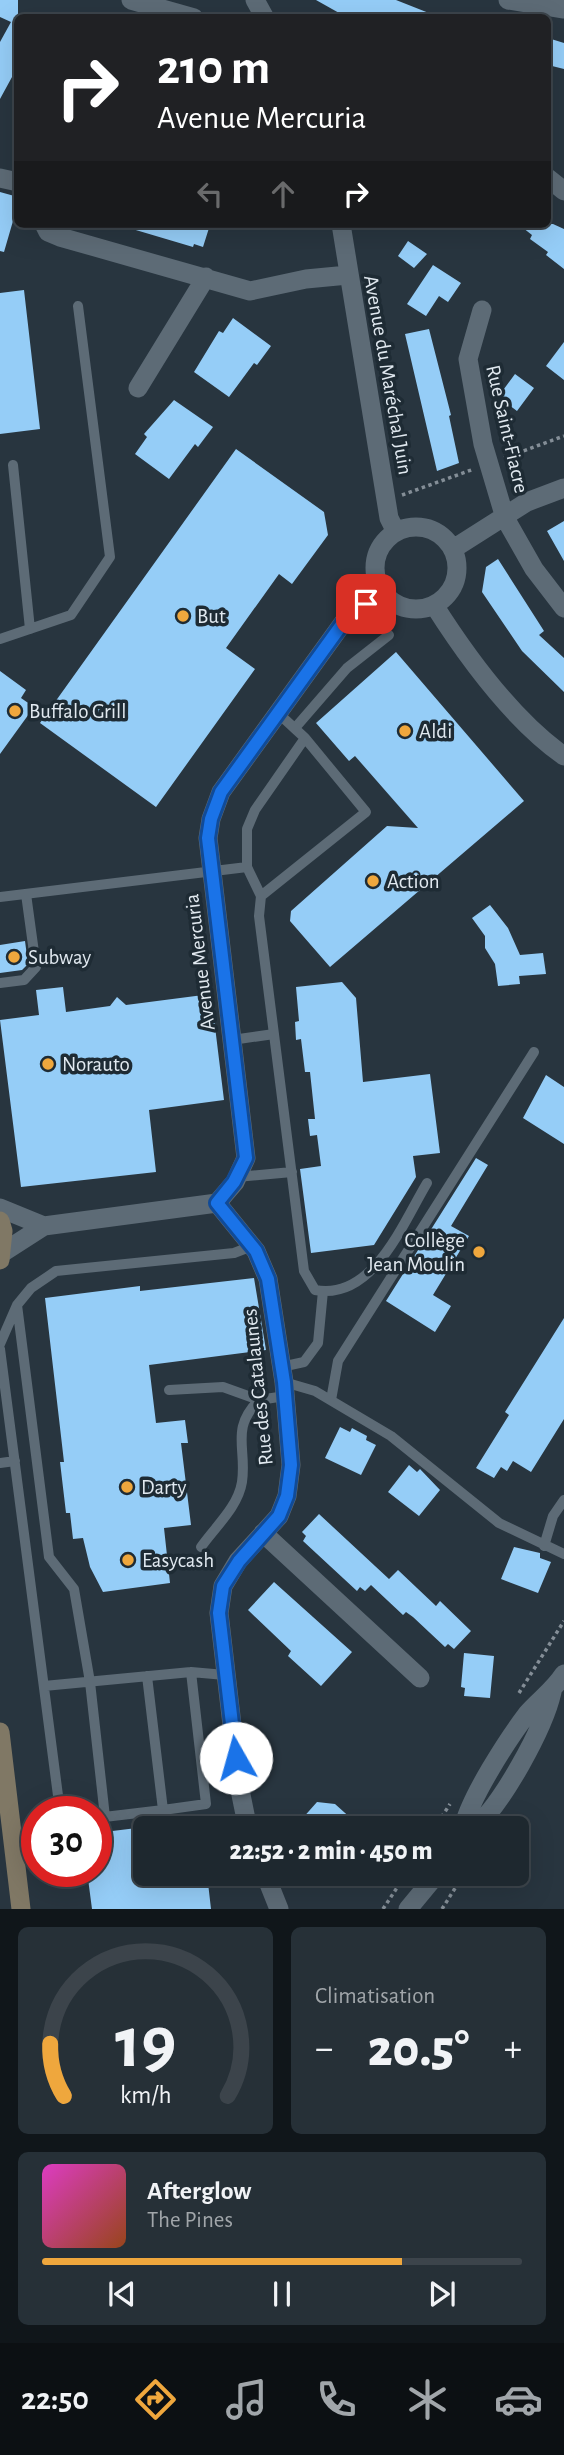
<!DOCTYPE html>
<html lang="fr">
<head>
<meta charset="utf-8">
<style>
	body { margin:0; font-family:"Alegreya Sans",sans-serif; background:#263037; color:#f1f3f6; height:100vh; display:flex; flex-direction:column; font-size:26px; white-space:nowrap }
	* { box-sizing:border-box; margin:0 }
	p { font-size:23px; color:#a1a6aa }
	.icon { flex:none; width:38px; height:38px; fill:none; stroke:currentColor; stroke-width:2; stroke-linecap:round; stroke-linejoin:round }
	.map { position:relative; height:1909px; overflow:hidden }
	.sheet { display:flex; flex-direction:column; gap:18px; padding:18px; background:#10161a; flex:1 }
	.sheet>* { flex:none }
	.banner { position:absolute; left:14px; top:14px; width:537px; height:214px; border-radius:10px; box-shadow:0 7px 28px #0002,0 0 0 2px #3c444b; background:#202124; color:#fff; overflow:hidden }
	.speed { position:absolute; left:21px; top:1796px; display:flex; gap:14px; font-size:35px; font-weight:700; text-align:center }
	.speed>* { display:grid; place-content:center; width:91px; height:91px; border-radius:50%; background:#1e282f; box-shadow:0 7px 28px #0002,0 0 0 2px #3c444b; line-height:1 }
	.speed .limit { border:10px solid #d22; background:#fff; color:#111 }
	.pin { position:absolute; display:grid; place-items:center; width:60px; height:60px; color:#fff; margin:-30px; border-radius:14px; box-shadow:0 4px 10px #0006 }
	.me { position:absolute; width:77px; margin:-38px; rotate:353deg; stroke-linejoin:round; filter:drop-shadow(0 0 5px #0008) }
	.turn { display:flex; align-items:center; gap:24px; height:147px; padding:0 28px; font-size:32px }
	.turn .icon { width:91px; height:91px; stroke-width:2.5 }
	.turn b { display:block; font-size:49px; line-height:60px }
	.lanes { display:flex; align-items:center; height:66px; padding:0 28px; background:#0003; justify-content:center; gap:35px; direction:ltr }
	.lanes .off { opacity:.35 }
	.big { font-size:52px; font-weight:800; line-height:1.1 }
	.sheet .widget { flex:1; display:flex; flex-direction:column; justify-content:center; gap:10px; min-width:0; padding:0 24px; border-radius:10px; background:#263037 }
	.sheet .dial { align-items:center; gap:0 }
	.dial svg { height:182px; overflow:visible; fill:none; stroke:#3c444b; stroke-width:7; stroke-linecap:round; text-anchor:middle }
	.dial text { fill:#f1f3f6; stroke:none }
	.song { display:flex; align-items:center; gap:21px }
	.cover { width:84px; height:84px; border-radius:10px; background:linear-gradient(135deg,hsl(310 70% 55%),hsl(20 70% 35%)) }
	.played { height:7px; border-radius:4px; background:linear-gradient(90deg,#efa73d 75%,#3c444b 75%) }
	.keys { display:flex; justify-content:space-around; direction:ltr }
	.heat { display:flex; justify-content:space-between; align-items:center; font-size:38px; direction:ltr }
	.sheet .tiles { flex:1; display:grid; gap:18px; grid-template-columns:1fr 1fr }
	.widget:last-child { grid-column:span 2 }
	.trip { position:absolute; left:133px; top:1816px; width:396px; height:70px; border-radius:10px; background:#1e282f; box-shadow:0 7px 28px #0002,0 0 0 2px #3c444b; font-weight:800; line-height:70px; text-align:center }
	.menu { display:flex; height:112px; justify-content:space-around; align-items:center; background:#0c1013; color:#a1a6aa }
	.menu .icon { width:49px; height:49px }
	.menu .current { color:#efa73d }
	.menu b { font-size:32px; color:#f1f3f6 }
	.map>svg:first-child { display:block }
</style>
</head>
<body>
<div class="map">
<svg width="564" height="1909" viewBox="0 0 564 1909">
	<rect width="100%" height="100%" fill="#28353f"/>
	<path fill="#95cdf7" d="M0 0H18V66L0 99V42L11 22 0 17Z
		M316 0H396L439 17 348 18Z
		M548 38 564 43V69L548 65Z
		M0 192 18 197V223L13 221 4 252 0 251Z
		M129 224H194L209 228 203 247 194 244 193 247 129 228Z
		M518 224H553L564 229V269L546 255 548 252 530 239 532 235Z
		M408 241 427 254 414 268 398 256Z
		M433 265 461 283 448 302 439 296 426 316 407 304Z
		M24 290 40 429 0 434V293Z
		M233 318 271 346 257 365 254 363 229 397 194 372 219 331 223 333Z
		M429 329 451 415 449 416 459 463 437 471 405 334Z
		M564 342V380L546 366Z
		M515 374 534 388 517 411 498 397Z
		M174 400 213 427 198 447 195 444 169 479 135 454 147 437 144 434Z
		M236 449 324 512 328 535 292 584 279 574 226 648 255 669 156 807 40 723Z
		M564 521V561L547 531Z
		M498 559 544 631 539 635 564 658V692L522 651 482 592 486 567Z
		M396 652 524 801 330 967 290 921 291 911 387 826 418 828 355 756 349 761 316 723Z
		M0 671 26 690 21 698 34 707 0 754Z
		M490 905 508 928 520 955 543 953 546 974 519 976 520 984 498 986 495 964 485 948V936L472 918Z
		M25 941 28 964 22 970 0 973V945Z
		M342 982 356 998 363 1082 430 1074 440 1153 413 1156 416 1177 374 1245 311 1253 300 1169 321 1166 317 1135 310 1136 308 1119H315L310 1072H305L301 1039 296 1040 295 1022 299 1021 296 987Z
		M63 987 66 1012 110 1006 117 997 126 1005 211 994 224 1100 149 1110 156 1172 21 1187 0 1020 39 1015 36 990Z
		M546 1075 564 1087V1144L523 1118Z
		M476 1158 488 1165 451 1226 469 1236 433 1295 451 1306 435 1332 386 1301Z
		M254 1278 266 1350 149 1365 156 1423 185 1420 188 1443H181L191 1525 164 1528 170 1583 103 1592 90 1567 83 1538 73 1539 70 1513H66L60 1462H64L45 1298 140 1286V1291Z
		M564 1318V1419L531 1472 513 1461 507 1471 501 1467 494 1478 476 1468 509 1415 505 1412Z
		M340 1427 350 1432 352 1428 367 1436 366 1440 376 1445 361 1475 325 1458Z
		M409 1465 417 1472 420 1469 440 1490 419 1516 388 1492Z
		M319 1514 389 1579 398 1570 436 1606 440 1601 471 1631 454 1649 448 1644 445 1647 413 1617 406 1612 403 1615 371 1585 365 1591 360 1587 357 1591 303 1541 306 1536 302 1532Z
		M514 1547 540 1553V1558L551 1562 538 1593 501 1579Z
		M274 1582 352 1652 321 1686 288 1656 291 1651 248 1610Z
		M464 1653 494 1656 490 1698 464 1696 465 1688 461 1687Z
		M317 1802 335 1804 363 1829H293Z
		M145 1827V1874H207L211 1909H92L87 1871H96V1833Z"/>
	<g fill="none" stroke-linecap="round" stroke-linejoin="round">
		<path stroke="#848e97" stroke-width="3.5" stroke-dasharray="3.5 3.5" stroke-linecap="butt" d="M504 458 564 436
			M402 495 474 469
			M519 1693 564 1621
			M434 1829 450 1804
			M383 1909 406 1874
			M442 1909 464 1874"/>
		<path stroke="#5d6b76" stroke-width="10" d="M13 465 30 629
			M0 639 71 615 110 557 78 306
			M295 728 347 668 389 635
			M247 867 261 896 366 812 305 738
			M261 896 259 916 304 1271 315 1290C373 1301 403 1223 427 1183
			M0 897 247 867V829L255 810 305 738 278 713
			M0 983 24 980 36 967 26 894
			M232 1040 274 1034
			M237 1177 292 1172
			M17 1305 49 1557 74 1589 90 1682 105 1817
			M0 1344 17 1305 31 1288 56 1271 234 1253 252 1246
			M0 1349 60 1811
			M281 1367 304 1362 318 1343 323 1291
			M284 1382 315 1391 391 1436 499 1523 564 1554
			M169 1390 223 1387 259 1400 285 1396
			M331 1400 338 1361 534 1052
			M0 1463 15 1461
			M544 1546 553 1516 564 1500
			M201 1547C215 1527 238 1507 242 1482 247 1448 230 1429 259 1400
			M44 1686 191 1672 225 1675
			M163 1810 206 1804 191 1672
			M96 1818 163 1810 147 1676"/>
		<path stroke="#5d6b76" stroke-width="19" d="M131 0 194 18
			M255 0 265 18
			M508 0 564 9
			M0 178 18 182
			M548 178 564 191
			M44 224 48 232 60 237 250 291 306 279 348 275
			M341 224 389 518 396 532
			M482 310 468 359 483 444 505 518 534 569 564 608
			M138 388 206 277
			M375 568a41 41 0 1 1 82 0a41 41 0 1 1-82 0Z
			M453 549 527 502 564 488
			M434 605C467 657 513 720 564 756
			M217 1203 256 1251 268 1279 284 1382 291 1465 287 1496 279 1516 238 1561 223 1586 219 1613 239 1785 248 1829
			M0 1208 44 1226
			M2 1253 44 1226 217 1203 235 1182 246 1158 208 838 211 819 221 792 348 616 383 592
			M263 1533 420 1678
			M463 1829C469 1799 508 1739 527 1714 539 1700 553 1691 564 1674
			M473 1829C502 1805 544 1728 552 1692
			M265 1874 279 1909
			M408 1909 437 1874"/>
		<path stroke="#807865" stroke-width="19" d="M0 1221 3 1231 0 1260
			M0 1732 21 1909"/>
	</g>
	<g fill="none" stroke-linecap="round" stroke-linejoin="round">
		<g stroke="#114b97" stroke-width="18">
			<path id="route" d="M236 1758 219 1613 223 1586 239 1561 279 1516 287 1496 291 1465 284 1382 268 1279 256 1251 217 1203 234 1182 246 1158 208 838 211 819 221 792 348 616 366 604"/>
		</g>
		<use href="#route" stroke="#1a73e8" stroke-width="12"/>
	</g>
	<g fill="#efa73d" stroke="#1e2b34" stroke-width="2.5">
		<circle cx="183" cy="616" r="7"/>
		<circle cx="15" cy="711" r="7"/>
		<circle cx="405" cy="731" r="7"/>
		<circle cx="373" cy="881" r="7"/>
		<circle cx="14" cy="957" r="7"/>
		<circle cx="48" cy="1064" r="7"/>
		<circle cx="479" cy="1252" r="7"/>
		<circle cx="127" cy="1487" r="7"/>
		<circle cx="128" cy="1560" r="7"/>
	</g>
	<g text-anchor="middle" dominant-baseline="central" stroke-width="7" stroke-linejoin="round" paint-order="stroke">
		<g font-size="21" fill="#e1e9f0" stroke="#1e2b34">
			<text transform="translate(388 375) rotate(80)">Avenue du Maréchal Juin</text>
			<text transform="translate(507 429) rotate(77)">Rue Saint-Fiacre</text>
			<text transform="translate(200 962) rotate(-97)">Avenue Mercuria</text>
			<text transform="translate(258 1387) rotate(-96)">Rue des Catalaunes</text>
		</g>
		<g font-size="21" fill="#e1e9f0" stroke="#1e2b34" text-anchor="start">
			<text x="197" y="616">But</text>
			<text x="29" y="711">Buffalo Grill</text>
			<text x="419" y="731">Aldi</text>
			<text x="387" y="881">Action</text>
			<text x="28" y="957">Subway</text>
			<text x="62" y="1064">Norauto</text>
			<text x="465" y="1240" text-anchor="end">Collège<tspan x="465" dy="24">Jean Moulin</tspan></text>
			<text x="141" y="1487">Darty</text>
			<text x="142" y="1560">Easycash</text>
		</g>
	</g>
</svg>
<div class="speed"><div class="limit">30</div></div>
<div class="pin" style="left:366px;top:604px;background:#d93025"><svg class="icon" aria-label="arrive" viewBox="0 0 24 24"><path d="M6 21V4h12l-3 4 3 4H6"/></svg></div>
<svg class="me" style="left:236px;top:1758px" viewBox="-20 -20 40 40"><circle r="19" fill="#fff"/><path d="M0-13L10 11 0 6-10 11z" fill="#1a73e8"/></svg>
<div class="trip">22:52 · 2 min · 450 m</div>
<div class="banner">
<div class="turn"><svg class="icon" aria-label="right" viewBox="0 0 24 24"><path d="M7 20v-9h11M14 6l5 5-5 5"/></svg><div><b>210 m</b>Avenue Mercuria</div></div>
<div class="lanes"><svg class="icon off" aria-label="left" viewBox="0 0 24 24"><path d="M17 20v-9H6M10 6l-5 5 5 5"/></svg><svg class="icon off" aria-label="ahead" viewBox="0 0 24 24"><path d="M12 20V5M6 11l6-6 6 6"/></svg><svg class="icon" aria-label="right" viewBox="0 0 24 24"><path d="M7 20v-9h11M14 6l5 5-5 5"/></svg></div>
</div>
</div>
<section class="sheet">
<div class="tiles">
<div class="widget dial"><svg viewBox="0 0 100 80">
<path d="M14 69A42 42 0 1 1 86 69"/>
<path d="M14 69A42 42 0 0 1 8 46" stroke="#efa73d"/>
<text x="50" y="56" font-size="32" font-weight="700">19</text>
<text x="50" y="72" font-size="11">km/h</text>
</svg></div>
<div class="widget"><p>Climatisation</p>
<div class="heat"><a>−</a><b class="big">20.5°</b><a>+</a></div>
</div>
<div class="widget">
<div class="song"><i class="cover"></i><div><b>Afterglow</b><p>The Pines</p></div></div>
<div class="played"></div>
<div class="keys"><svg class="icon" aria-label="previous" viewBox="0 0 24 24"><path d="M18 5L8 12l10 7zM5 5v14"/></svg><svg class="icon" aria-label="pause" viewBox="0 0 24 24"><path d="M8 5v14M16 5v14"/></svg><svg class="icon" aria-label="next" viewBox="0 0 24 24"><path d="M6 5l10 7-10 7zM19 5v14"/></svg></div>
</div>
</div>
</section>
<nav class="menu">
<b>22:50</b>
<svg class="icon current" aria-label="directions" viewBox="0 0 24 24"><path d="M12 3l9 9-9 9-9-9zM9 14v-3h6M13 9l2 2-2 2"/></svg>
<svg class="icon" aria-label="music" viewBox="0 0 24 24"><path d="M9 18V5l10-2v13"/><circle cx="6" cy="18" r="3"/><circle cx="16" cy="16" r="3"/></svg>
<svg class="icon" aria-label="phone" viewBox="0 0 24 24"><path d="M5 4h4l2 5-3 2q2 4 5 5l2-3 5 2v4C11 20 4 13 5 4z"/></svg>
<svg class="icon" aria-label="climate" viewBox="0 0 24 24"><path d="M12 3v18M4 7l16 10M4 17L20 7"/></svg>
<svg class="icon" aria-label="car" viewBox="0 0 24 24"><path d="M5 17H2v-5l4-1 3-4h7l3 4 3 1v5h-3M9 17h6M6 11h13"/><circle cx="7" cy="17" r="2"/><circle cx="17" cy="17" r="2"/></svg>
</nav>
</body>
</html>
